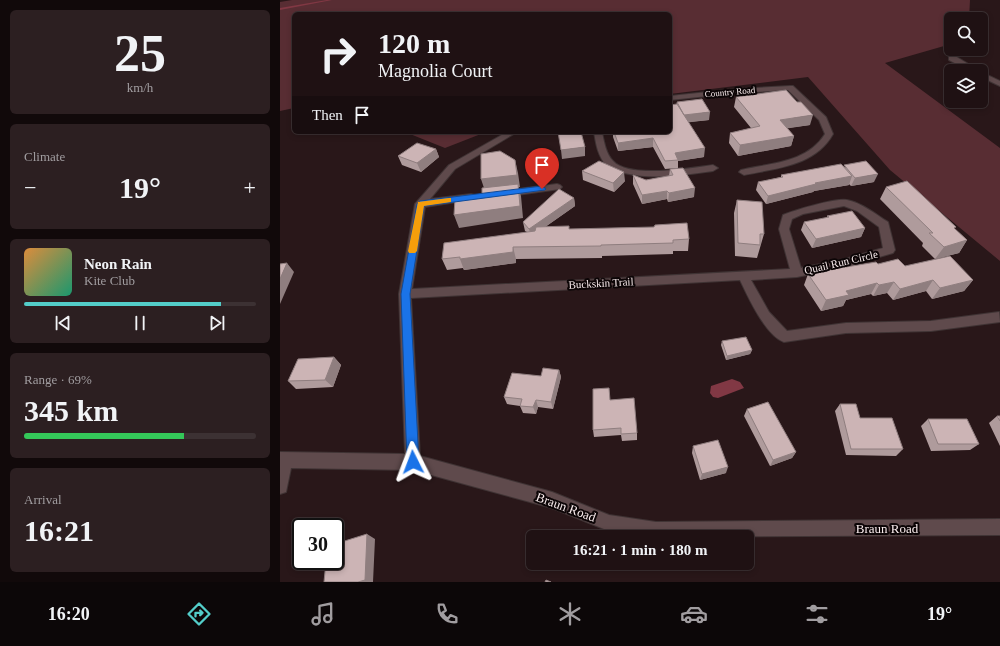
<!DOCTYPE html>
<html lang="en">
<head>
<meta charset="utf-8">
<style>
	body { margin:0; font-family:"Times New Roman",serif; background:#2c1f21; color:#f1f3f6; height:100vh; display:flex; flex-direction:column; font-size:15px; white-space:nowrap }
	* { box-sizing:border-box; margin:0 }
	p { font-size:13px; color:#a19da0 }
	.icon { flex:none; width:22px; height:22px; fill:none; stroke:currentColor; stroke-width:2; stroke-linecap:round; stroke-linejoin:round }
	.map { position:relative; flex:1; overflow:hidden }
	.side { display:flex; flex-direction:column; gap:10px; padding:10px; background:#11090a; width:280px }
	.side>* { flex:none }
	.guide { position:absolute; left:12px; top:12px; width:380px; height:122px; border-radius:6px; box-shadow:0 2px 6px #0003,0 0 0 1px #3c3133; background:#1f1113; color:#f1f3f6; overflow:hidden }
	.buttons { position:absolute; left:664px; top:12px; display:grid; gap:8px }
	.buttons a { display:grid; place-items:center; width:44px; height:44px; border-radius:6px; background:#1f1113; box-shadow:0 2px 6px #0003,0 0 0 1px #3c3133; font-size:20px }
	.speed { position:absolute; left:12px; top:518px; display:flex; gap:8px; font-size:20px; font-weight:700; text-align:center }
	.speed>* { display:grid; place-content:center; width:52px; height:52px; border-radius:50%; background:#1f1113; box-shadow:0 2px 6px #0003,0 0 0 1px #3c3133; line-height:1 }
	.speed .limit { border:2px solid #111; border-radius:6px; background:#fff; color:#111 }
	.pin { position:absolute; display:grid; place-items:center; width:34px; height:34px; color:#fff; margin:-41px -17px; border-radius:50% 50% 50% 0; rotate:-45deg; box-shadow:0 0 4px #0007 }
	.pin .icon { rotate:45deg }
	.me { position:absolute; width:44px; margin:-22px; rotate:357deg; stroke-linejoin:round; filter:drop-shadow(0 0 3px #0008) }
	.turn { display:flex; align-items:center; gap:14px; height:84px; padding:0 20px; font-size:18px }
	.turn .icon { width:52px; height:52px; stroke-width:2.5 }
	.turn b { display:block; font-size:28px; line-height:34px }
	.then { display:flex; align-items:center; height:38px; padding:0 20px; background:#0003; gap:8px; font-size:15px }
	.big { font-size:30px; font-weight:800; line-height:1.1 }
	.side .card { flex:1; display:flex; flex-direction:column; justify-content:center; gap:6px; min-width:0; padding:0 14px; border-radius:6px; background:#2c1f21 }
	.side .dial { align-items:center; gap:0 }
	.dial b { font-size:52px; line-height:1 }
	.song { display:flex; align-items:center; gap:12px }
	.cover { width:48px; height:48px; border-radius:6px; background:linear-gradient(135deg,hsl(30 70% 55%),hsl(160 70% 35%)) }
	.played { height:4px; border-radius:2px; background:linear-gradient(90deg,#53cdc9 85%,#3c3133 85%) }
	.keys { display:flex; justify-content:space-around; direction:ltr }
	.heat { display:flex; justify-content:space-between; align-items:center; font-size:22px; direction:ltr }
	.charge { height:6px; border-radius:3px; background:linear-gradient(90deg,#34c759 69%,#3c3133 0) }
	.trip { position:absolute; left:246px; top:530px; width:228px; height:40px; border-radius:6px; background:#1f1113; box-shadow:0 2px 6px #0003,0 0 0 1px #3c3133; font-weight:800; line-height:40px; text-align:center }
	.dock { display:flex; height:64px; justify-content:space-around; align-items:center; background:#0c0708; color:#a19da0 }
	.dock .icon { width:28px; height:28px }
	.dock .current { color:#53cdc9 }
	.dock b { font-size:18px; color:#f1f3f6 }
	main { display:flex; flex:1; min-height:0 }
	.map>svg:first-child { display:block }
</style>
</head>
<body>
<main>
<section class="side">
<div class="card dial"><b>25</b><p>km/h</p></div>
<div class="card"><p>Climate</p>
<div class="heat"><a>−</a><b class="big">19°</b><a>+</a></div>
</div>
<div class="card">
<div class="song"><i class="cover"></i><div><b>Neon Rain</b><p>Kite Club</p></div></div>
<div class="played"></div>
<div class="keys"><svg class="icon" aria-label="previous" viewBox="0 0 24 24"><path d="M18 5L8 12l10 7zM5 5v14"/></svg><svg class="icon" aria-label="pause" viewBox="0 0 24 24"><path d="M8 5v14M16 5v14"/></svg><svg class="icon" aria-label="next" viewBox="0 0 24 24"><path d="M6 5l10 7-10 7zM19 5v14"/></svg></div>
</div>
<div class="card"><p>Range · 69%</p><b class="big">345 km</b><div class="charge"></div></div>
<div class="card"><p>Arrival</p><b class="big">16:21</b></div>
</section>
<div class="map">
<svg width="720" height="582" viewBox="0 0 720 582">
	<rect width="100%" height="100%" fill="#291719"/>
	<path fill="#582d33" d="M12 0H690L689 19H671V44L605 63 720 148V261L610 170 528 77 390 94V14H14V108L0 111V2Z
		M125 132H206L165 148Z"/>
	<path fill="#813844" d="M452 379 460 382 464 388 438 398 433 397 430 393 431 386Z"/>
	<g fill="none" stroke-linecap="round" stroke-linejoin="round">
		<path fill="#813844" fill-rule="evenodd" d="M47 0H52L0 10V8Z"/>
		<g stroke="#3f3334" stroke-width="2">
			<path id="minor" d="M669 56H675L700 71H690L669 60Z
				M701 72 720 81V86L701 77Z
				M510 86H513L546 117 553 134C535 166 497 168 464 175L459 172 461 170C490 163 527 163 545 134L539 120 508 90 456 93 390 100V96L456 89Z
				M227 132H237L175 169 150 199 191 194 195 195 196 197 195 199 145 207 132 289 510 269 499 229 503 215C515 210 555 198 567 200 582 203 595 214 608 222L615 250 613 253 565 267 517 277 471 280 489 312 507 331 566 323 651 321 719 312 720 322 651 331 566 333 504 342C486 336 468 297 460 280L131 298 140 456 272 492 329 515 376 522 720 519V535L366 537 329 531 272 508 133 470 11 468 6 492 0 494V452L125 454 119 294 135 204 169 165ZM564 206 577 211 599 227 603 248 565 259 521 268 509 229 512 219 523 214Z
				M314 132H322C324 142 326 154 333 161 349 179 411 168 433 165L438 168 433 171C403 175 374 180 344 173 338 171 331 170 327 166 318 157 316 144 314 132Z
				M277 184 280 185 282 187 280 189 223 197 218 194 223 191Z"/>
		</g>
		<use href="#minor" fill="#5f4a4c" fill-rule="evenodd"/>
	</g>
	<path fill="#af9b9c" d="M456 97 530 125 507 128 514 136 511 146 458 156 449 143 450 133 471 128 454 107Z
		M397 102 429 120 408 122 424 157 398 161V168L385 169 373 147 338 151 333 137V132H390Z
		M156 149 159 157 141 172 122 165 118 156Z
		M563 166 594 182 571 186 569 184V185L534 191 533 192 486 204 476 190 478 182 501 177V175Z
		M390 169 414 197 388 202 387 199 362 204 353 184V175L366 180 389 176Z
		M302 171 345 181 334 192 303 180Z
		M606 187 675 229 687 240 679 253 655 259 642 246 643 243 600 199Z
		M294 198 295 206 265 227 409 239 408 251H393V254L322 256V258L236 259V263L184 270 183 268 167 270 162 259 247 232 245 231 243 222Z
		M457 200 484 234 477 258 455 256 454 213Z
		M547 216 585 228 581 237 532 248 521 230 524 222 547 218Z
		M598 264 625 266 693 280 684 291 652 299 646 291 613 300 607 293 593 296 591 294 566 300 563 306 541 311 524 285 528 274Z
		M442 341 472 350 470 354 446 360 441 345Z
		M54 357 61 365 53 387 16 389 8 381Z
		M279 370 281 377 273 409 258 407 256 414 243 413 240 406 227 404 224 397 261 376Z
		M330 400 357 433V440L342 441 341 435 314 437 313 430Z
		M560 404 580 418 623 449 616 456 566 455 555 411Z
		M467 409 516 452 512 458 490 466 464 416Z
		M717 416H720V446L709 423Z
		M648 419 699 444 690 450 651 451 641 426Z
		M413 446 446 473 420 480 412 453Z"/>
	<path fill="#8f7e7f" d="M430 112 429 120 403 123 404 115Z
		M533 115 530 125 497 130 500 120Z
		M514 136 511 146 458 156 460 145Z
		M373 138V147L338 151V143Z
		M305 147V156L282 159 281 150Z
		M425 148 424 157 398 161V160L395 153Z
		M156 149 159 157 141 172 137 163Z
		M235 160 238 173 240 187H238L241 196 243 218 179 228 174 215 205 191 201 179Z
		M344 172 345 181 334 192 333 183Z
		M598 174 594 182 571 186 575 178Z
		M572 176 569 185 534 191 533 192 486 204 488 196 535 183Z
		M415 188 414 197 388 202 389 193Z
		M387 191V199L362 204V195Z
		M294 198 295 206 251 237 249 229Z
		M585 228 581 237 532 248 536 239Z
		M687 240 679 253 655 259 664 247Z
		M233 247 236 259V263L184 270 180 259Z
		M7 263 14 272 0 304V279Z
		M653 280 646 291 613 300 620 289Z
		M693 280 684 291 652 299 660 288Z
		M614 282 607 293 593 296 599 285Z
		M597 283 591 294 566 300 563 306 541 311 546 300 566 291Z
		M472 350 470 354 446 360 447 356Z
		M54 357 61 365 53 387 45 380Z
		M279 370 281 377 273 409 271 402Z
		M256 400 258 407 256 414 253 407Z
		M516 452 512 458 490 466 493 460Z
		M448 467 446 473 420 480 422 474Z
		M87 534 95 539 93 582H78Z"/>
	<path fill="#ccb4b5" stroke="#8f7e7f" d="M506 90 517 102H521L533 115 500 120 514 136 460 145 450 133 480 126 456 97Z
		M422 99 430 112 404 115 397 102Z
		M397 104 425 148 395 153 398 160 385 161 373 138 338 143 334 132H390V105Z
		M278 132H301L305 147 281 150Z
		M137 143 156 149 137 163 118 156Z
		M220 151 235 160 237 175 201 179V154Z
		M319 161 344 172 333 183 302 171Z
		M586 161 598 174 575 178 564 165Z
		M561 164 572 176 535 183 536 184 488 196 478 182 503 177 501 175Z
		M403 168 415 188 389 193 387 191 362 195 353 175 366 180 393 175 390 169Z
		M627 181 676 227 674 228 687 240 664 247 649 233H653L606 187Z
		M238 184 240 206 174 215 175 198 202 194V188Z
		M279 189 294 198 249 229 243 222Z
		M457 200 482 202 484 234H480V245L458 243Z
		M572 211 585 228 536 239 524 222 549 217 547 216Z
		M407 223 409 239 393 240V243L321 245V246L233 247V252L180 259V257L162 259 164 243 255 231 256 227 289 226V229L374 227 375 225Z
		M670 256 693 280 660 288 653 280 620 289 614 282 599 285 597 283 566 291 569 295 546 300 528 274 565 265 566 267 596 262 598 264 618 259 625 266Z
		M7 263 0 279V264Z
		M466 337 472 350 447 356 442 341Z
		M54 357 45 380 8 381 18 359Z
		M263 368 279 370 271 402 256 400 253 407 240 406 242 399 224 397 232 373 261 376Z
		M329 388 330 400 354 398 357 433 341 434V428L313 430V389Z
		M488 402 516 452 493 460 467 409Z
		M560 404H576L580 418H612L623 449H571Z
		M717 416H720V421Z
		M648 419H687L699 444H658Z
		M438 440 448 467 422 474 413 446Z
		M87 534 85 580 78 582H44L46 561H55V544Z
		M266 580 271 582H265Z"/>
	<path fill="#1a73e8" stroke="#114b97" d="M262 186 266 189 265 190 144 206 130 294 139 462 137 466 133 467 129 466 127 462 121 294 137 204 140 201Z"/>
	<path fill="#f59e0b" d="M169 198H171V202L144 206 137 251 135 253H129L128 251 138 202Z"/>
	<g text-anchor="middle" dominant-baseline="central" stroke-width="4" stroke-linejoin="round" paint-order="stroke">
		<g font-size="9" fill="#faedee" stroke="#0c0506">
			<text transform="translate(450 92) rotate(-5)">Country Road</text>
		</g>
		<g font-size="11" fill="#faedee" stroke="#0c0506">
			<text transform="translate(561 262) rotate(-13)">Quail Run Circle</text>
			<text transform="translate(321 283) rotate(-3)">Buckskin Trail</text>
		</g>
		<g font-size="13" fill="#faedee" stroke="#0c0506">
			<text transform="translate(286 507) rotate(20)">Braun Road</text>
			<text x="607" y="528">Braun Road</text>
		</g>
	</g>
</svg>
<div class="buttons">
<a><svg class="icon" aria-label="search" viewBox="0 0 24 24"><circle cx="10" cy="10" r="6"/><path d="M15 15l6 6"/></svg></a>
<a><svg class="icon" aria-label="layers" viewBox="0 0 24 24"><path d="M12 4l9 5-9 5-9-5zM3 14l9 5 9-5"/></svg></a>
</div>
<div class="speed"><div class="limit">30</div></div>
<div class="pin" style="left:262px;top:189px;background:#d93025"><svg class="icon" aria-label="arrive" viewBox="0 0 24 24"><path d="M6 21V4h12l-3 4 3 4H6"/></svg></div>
<svg class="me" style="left:133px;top:462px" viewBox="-20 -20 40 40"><path d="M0-17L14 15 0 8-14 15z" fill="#1a73e8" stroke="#fff" stroke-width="4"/></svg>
<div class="trip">16:21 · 1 min · 180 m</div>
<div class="guide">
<div class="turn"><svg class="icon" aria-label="right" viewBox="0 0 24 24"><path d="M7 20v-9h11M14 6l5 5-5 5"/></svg><div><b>120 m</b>Magnolia Court</div></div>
<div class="then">Then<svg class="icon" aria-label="arrive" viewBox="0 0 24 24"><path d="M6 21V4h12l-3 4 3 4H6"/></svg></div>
</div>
</div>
</main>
<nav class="dock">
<b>16:20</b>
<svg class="icon current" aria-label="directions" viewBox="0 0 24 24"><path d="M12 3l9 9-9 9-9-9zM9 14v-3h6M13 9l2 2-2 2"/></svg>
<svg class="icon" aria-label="music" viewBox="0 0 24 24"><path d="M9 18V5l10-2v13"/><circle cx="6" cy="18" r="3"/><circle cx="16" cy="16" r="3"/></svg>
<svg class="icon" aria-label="phone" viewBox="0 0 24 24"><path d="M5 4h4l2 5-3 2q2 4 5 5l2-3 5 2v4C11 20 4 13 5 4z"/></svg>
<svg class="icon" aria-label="climate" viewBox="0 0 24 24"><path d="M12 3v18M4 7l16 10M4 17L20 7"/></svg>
<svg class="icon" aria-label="car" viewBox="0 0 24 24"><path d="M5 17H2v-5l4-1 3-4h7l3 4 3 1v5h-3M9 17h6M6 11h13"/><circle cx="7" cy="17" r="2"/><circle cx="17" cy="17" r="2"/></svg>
<svg class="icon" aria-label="filters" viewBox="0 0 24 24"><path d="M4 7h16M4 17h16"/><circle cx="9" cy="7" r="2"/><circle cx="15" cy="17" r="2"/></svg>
<b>19°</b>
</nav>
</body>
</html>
